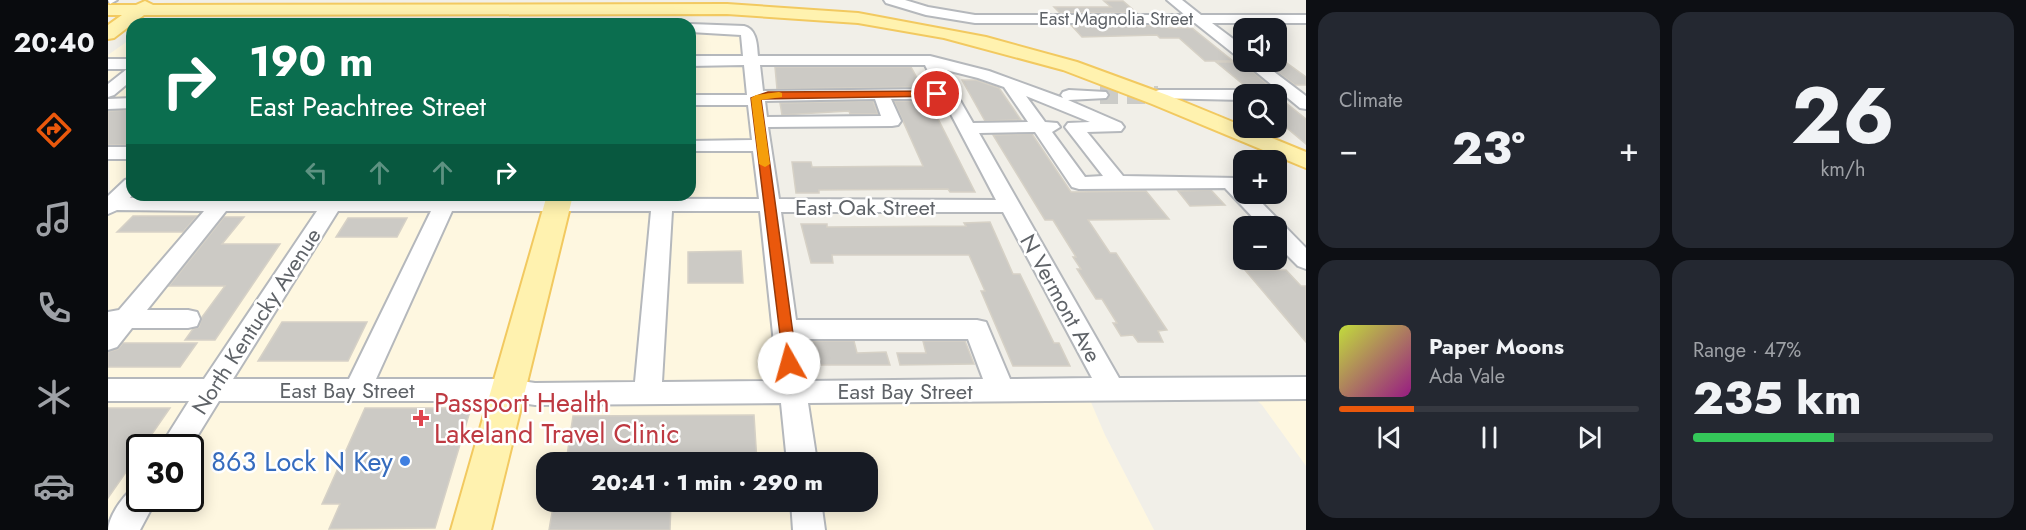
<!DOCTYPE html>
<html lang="en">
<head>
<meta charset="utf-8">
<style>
	body { margin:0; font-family:Jost,sans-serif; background:#242831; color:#f1f3f6; height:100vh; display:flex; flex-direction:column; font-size:22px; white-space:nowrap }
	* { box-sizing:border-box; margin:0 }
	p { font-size:20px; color:#9ea1a6 }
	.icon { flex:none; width:33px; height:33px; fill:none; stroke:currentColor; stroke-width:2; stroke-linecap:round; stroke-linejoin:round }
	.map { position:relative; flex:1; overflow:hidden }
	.side { display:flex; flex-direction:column; gap:12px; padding:12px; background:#0d0f14; width:720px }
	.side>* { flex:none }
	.guide { position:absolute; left:18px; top:18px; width:570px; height:183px; border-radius:18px; box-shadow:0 3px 15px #0003; background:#0b6e4f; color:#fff; overflow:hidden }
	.controls { position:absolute; left:1125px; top:18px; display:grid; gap:12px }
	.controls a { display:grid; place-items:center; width:54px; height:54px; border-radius:12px; background:#171b24; box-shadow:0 3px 15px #0003; font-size:30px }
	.speed { position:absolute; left:18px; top:434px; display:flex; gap:12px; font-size:30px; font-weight:700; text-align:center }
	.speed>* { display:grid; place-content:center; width:78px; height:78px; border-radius:50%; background:#171b24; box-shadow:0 3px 15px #0003; line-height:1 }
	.speed .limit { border:3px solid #111; border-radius:9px; background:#fff; color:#111 }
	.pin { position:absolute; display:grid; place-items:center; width:51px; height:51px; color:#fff; margin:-26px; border:3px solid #fff; border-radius:50%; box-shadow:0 2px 6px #0007 }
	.me { position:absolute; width:66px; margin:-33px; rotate:353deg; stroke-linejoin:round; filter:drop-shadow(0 0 4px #0008) }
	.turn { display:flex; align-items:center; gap:21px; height:126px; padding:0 24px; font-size:27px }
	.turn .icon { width:78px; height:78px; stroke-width:2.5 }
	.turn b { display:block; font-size:42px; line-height:51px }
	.lanes { display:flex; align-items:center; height:57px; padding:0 24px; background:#0003; justify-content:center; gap:30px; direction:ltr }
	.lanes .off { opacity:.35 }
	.big { font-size:45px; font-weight:800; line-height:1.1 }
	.side .widget { flex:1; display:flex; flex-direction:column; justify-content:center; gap:9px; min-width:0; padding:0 21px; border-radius:18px; background:#242831 }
	.side .dial { align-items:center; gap:0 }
	.dial b { font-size:78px; line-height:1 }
	.song { display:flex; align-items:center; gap:18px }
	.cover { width:72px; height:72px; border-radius:9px; background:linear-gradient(135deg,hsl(70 70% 55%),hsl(310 70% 35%)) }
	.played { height:6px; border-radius:3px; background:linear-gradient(90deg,#ea580c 25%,#363941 25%) }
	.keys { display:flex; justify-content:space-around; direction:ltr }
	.heat { display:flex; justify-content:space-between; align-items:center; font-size:33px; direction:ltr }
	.charge { height:9px; border-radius:4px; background:linear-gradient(90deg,#34c759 47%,#363941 0) }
	.side .tiles { flex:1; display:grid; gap:12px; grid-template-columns:repeat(2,1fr) }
	.trip { position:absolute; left:428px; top:452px; width:342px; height:60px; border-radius:18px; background:#171b24; box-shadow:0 3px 15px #0003; font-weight:800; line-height:60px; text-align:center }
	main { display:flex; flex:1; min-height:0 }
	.tab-bar { display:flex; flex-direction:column; width:108px; justify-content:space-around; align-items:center; background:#090b0e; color:#9ea1a6 }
	.tab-bar .icon { width:42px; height:42px }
	.tab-bar .selected { color:#ea580c }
	.tab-bar b { font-size:27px; color:#f1f3f6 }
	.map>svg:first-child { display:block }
</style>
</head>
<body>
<main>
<nav class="tab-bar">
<b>20:40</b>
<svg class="icon selected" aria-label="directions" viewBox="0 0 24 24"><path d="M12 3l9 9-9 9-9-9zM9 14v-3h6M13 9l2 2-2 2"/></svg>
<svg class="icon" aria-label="music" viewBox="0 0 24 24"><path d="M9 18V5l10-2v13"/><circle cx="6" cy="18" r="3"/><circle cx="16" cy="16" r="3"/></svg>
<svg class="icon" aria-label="phone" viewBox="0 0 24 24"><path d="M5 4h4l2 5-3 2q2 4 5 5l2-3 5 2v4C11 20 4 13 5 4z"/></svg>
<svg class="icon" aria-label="climate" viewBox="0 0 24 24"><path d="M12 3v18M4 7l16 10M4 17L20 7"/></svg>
<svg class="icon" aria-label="car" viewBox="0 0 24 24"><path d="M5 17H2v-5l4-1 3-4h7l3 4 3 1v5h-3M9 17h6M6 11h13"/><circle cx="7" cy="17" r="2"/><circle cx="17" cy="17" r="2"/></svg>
</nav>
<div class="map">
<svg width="1198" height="530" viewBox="0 0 1198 530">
	<rect width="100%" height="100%" fill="#f1efe8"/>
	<path fill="#fef7e0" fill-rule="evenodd" d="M582 31 633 33 641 96 582 97Z
		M24 38V100H0V55Z
		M642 103 654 200H458L460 195H582V104Z
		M0 107H24V177L2 199Z
		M237 195H445L443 200H234Z
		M227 210 441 211 393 381 120 380Z
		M655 210 674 383 430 385 412 382 456 211Z
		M4 211 182 210 212 211 100 380 0 381V215Z
		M1146 398H1198V466L1154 405Z
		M0 399H88L56 447H32L31 485 2 530H0Z
		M108 399 388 400 352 530H26L46 498H82V447Z
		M982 400 997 435 1046 530H375L407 401ZM438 462H759V501H438Z"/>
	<path fill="#cccac5" stroke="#d6d1c6" stroke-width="1.5" d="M996 1H1015L1029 13H952L946 7H1003Z
		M963 25H1058L1061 28H1084L1125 61H1097L1071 38H1052L1049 35 974 37Z
		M1168 55 1198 77V85H1187L1156 62H1168Z
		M1108 62H1134L1160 85H1136Z
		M667 67H803L814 87 669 89Z
		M854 80H868L891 88 913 120 877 121Z
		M1168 95 1198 119V144L1168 119Z
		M765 101 770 114H742L741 111 674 115 672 103Z
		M786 101H821L867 192H842L840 189 711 190V193H688L684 162H703L704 167 815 166Z
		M24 110V145H0V111Z
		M924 134 963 192 1038 191 1061 219 980 220 1002 253H1008L1059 330 1050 331 1055 342H1030L1025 335 1013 336 1005 323H1009L994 299H988L969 269H973L965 257H968L945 220H937L885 135Z
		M1103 190 1117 205 1082 206 1070 191Z
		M25 216H89L75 232H9Z
		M116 217H136L114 244H172L107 340H77L85 329 91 327 94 317 117 286H61Z
		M240 218H299L289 237H228Z
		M882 222 905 274H912L946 343H951L962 366H905L873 291H877L861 255H724L725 263H703L693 224H719V227L858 226 856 223Z
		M633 251 635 283H580V252Z
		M1137 270H1178L1193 286H1198V342Z
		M174 322H259L240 361H150Z
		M703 341H746L749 353 778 352 782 365H707Z
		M815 341H857L866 364 792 365 789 353H818Z
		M15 343H89L72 367H0V352L10 349Z
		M0 408H62L35 447H32V452L0 498Z
		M257 408H363L327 528 221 529 232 504H214Z
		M646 415 649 462H458L465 416Z
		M446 501H563L562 530H441Z"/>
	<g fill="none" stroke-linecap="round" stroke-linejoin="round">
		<path stroke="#ccccc8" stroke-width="18" stroke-dasharray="18 9" stroke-linecap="butt" d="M992 95H1050"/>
		<g stroke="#b5b8bc" stroke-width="4">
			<path id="minor" d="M0 0H9L2 4Z
				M776 0H797L820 7 867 15H1077L1059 0H1074L1093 15H1198V23H1104L1136 47V59L1131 58 1087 23H867L818 15 778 3Z
				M581 24H582L636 26C649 29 649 45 650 56H822L881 71 955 98 953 95 955 92 961 90 998 92 1000 95 998 98 960 100 1013 123 1016 127 1013 131 979 132 1015 176 1129 178 1136 184V194H1145L1198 248V269L1190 266 1168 244V226H1153L1117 188 971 189 964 187 927 132 871 133 1011 378 1198 377V399L700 403 709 462H679L673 403 427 405 400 401H111L82 448 52 447 81 401H0V379H96L209 211H118L39 310H80L89 312 92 319 89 326 80 328H24L9 347 0 350V312L11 310 96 211 9 210 0 214V196L17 180 24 178V195L22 198H218L220 195H238V198L651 199 645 151H582V141L644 140 640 105H582V95H639L636 65 582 66V56H635L633 35 582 32ZM652 65H817L829 89 655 91ZM834 69 870 78 896 87 920 122 865 123ZM918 96 982 122 960 123 957 127 995 176 977 177 944 132 952 127 949 123 937 122ZM767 99 773 116 659 117 657 101ZM783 99H835L888 200 671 199 660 127 784 126 790 125 793 121ZM230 211H323L241 379H125ZM344 211H543L527 382 427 383 400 379H268ZM564 211H652L670 381 554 382ZM673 212H895L984 378 902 379 878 322 869 320H688ZM691 339H860L875 379 697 381Z
				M0 59H24V80L6 95 0 97V84L19 69H0Z
				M1136 62H1153L1198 96V109L1192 108Z
				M1051 90H1136L1144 94H1136V100L1045 98 1043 95 1045 92Z
				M24 98V108L0 109V99Z
				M0 147H24V159H0Z
				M32 484V498H49L32 530H0C1 515 18 490 32 484Z
				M683 501H713L717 530H685Z"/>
		</g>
		<g stroke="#f2c960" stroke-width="4">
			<path id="major" d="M37 1 45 5 619 4 750 13 878 37 969 62 1059 95 1198 152V168L1044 104 955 70 836 38 750 23 619 14 36 15 6 38 0 39V25L14 15H0V5H28Z
				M439 195H465L383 530H343Z"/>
		</g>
		<use href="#minor" fill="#fff" fill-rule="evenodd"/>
		<use href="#major" fill="#fff2af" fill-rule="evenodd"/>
	</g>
	<path fill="#ea580c" stroke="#983908" stroke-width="1.5" d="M829 91 833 92V96L653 99 689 363 687 367 681 369 676 367 643 98 660 92Z"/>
	<path fill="#f59e0b" d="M671 92 674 93V97L653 100 662 164 657 167 651 164 643 98 648 95Z"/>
	<path fill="#e0444e" stroke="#fff" stroke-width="2" d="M310 409h6v6h6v6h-6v6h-6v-6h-6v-6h6z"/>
	<circle fill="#3f7fe0" stroke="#fff" stroke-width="2" cx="297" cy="461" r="6"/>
	<g text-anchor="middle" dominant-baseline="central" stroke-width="5" stroke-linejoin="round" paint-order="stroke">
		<g font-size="18" fill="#5f6368" stroke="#fff">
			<text x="1008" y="19">East Magnolia Street</text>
		</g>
		<g font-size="22" fill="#5f6368" stroke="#fff">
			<text x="757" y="207">East Oak Street</text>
			<text transform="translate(953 298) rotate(61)">N Vermont Ave</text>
			<text transform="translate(148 321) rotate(-57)">North Kentucky Avenue</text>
			<text x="239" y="390">East Bay Street</text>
			<text x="797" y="391">East Bay Street</text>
		</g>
		<g font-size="27" fill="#be3a42" stroke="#fff" text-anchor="start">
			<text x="326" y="402">Passport Health<tspan x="326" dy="31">Lakeland Travel Clinic</tspan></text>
		</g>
		<g font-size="27" fill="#366cbe" stroke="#fff" text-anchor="end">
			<text x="285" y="461">863 Lock N Key</text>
		</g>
	</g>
</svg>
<div class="controls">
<a><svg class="icon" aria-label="sound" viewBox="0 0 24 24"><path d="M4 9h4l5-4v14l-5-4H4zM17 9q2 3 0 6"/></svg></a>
<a><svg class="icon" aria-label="search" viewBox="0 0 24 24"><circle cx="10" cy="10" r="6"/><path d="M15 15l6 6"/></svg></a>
<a>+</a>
<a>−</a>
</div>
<div class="speed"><div class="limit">30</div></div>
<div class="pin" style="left:829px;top:94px;background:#d93025"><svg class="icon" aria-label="arrive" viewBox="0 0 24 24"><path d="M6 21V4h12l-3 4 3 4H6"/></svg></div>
<svg class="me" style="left:681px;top:363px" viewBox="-20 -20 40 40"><circle r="19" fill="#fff"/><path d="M0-13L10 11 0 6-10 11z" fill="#ea580c"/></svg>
<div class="trip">20:41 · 1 min · 290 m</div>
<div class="guide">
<div class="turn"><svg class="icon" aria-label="right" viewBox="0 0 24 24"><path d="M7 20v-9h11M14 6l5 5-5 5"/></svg><div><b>190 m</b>East Peachtree Street</div></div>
<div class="lanes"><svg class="icon off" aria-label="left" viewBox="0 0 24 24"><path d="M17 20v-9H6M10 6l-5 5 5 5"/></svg><svg class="icon off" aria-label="ahead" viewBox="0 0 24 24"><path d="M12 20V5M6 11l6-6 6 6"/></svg><svg class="icon off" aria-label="ahead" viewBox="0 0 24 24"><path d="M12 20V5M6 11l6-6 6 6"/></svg><svg class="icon" aria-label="right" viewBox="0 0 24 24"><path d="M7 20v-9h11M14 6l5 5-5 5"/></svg></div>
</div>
</div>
<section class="side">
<div class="tiles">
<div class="widget"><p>Climate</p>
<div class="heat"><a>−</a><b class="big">23°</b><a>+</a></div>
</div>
<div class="widget dial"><b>26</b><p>km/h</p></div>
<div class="widget">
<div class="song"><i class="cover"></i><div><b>Paper Moons</b><p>Ada Vale</p></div></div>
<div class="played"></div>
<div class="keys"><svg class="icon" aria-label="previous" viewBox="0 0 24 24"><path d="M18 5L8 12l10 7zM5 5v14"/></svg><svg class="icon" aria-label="pause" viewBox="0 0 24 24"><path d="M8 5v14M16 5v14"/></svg><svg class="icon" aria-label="next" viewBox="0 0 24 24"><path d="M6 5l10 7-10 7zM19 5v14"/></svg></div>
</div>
<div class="widget"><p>Range · 47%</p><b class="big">235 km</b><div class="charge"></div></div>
</div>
</section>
</main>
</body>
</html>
